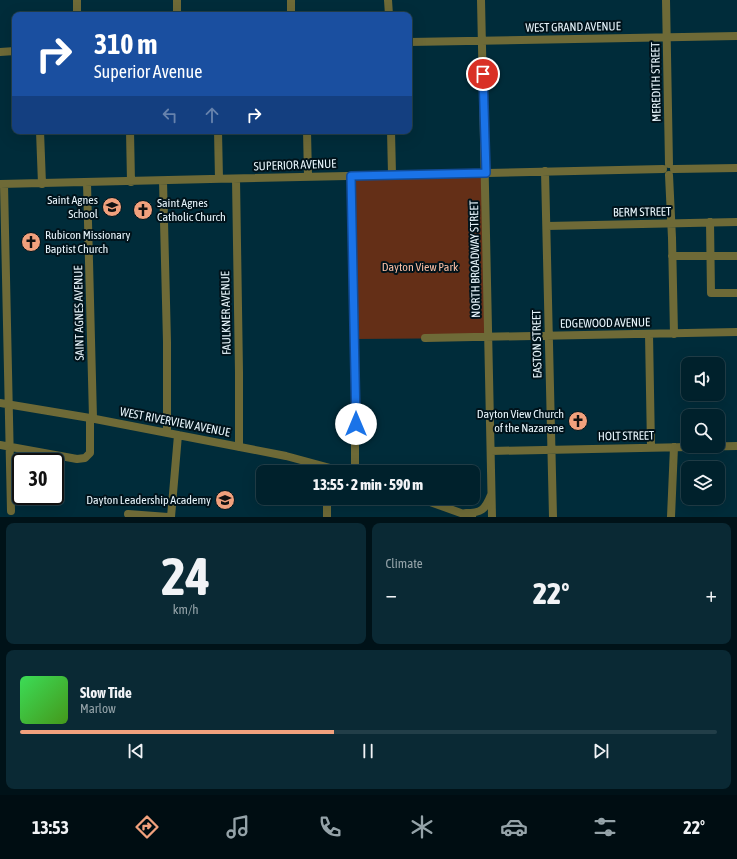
<!DOCTYPE html>
<html lang="en">
<head>
<meta charset="utf-8">
<style>
	body { margin:0; font-family:"Asap Condensed",sans-serif; background:#0a2934; color:#f1f3f6; height:100vh; display:flex; flex-direction:column; font-size:15px; white-space:nowrap }
	* { box-sizing:border-box; margin:0 }
	p { font-size:13px; color:#95a3a9 }
	.icon { flex:none; width:22px; height:22px; fill:none; stroke:currentColor; stroke-width:2; stroke-linecap:round; stroke-linejoin:round }
	.map { position:relative; height:517px; overflow:hidden }
	.details { display:flex; flex-direction:column; gap:6px; padding:6px; background:#001218; flex:1 }
	.details>* { flex:none }
	.hud { position:absolute; left:12px; top:12px; width:400px; height:122px; border-radius:8px; box-shadow:0 4px 16px #0002,0 0 0 1px #223e48; background:#1a4fa0; color:#fff; overflow:hidden }
	.buttons { position:absolute; left:681px; top:357px; display:grid; gap:8px }
	.buttons a { display:grid; place-items:center; width:44px; height:44px; border-radius:8px; background:#00212c; box-shadow:0 4px 16px #0002,0 0 0 1px #223e48; font-size:20px }
	.speed { position:absolute; left:12px; top:453px; display:flex; gap:8px; font-size:20px; font-weight:700; text-align:center }
	.speed>* { display:grid; place-content:center; width:52px; height:52px; border-radius:50%; background:#00212c; box-shadow:0 4px 16px #0002,0 0 0 1px #223e48; line-height:1 }
	.speed .limit { border:2px solid #111; border-radius:6px; background:#fff; color:#111 }
	.pin { position:absolute; display:grid; place-items:center; width:34px; height:34px; color:#fff; margin:-17px; border:2px solid #fff; border-radius:50%; box-shadow:0 1px 4px #0007 }
	.me { position:absolute; width:44px; margin:-22px; rotate:0deg; stroke-linejoin:round; filter:drop-shadow(0 0 3px #0008) }
	.turn { display:flex; align-items:center; gap:14px; height:84px; padding:0 16px; font-size:18px }
	.turn .icon { width:52px; height:52px; stroke-width:2.5 }
	.turn b { display:block; font-size:28px; line-height:34px }
	.lanes { display:flex; align-items:center; height:38px; padding:0 16px; background:#0003; justify-content:center; gap:20px; direction:ltr }
	.lanes .off { opacity:.35 }
	.big { font-size:30px; font-weight:800; line-height:1.1 }
	.details .card { flex:1; display:flex; flex-direction:column; justify-content:center; gap:6px; min-width:0; padding:0 14px; border-radius:8px; background:#0a2934 }
	.details .dial { align-items:center; gap:0 }
	.dial b { font-size:52px; line-height:1 }
	.song { display:flex; align-items:center; gap:12px }
	.cover { width:48px; height:48px; border-radius:6px; background:linear-gradient(135deg,hsl(130 70% 55%),hsl(100 70% 35%)) }
	.played { height:4px; border-radius:2px; background:linear-gradient(90deg,#f1a17d 45%,#223e48 45%) }
	.keys { display:flex; justify-content:space-around; direction:ltr }
	.heat { display:flex; justify-content:space-between; align-items:center; font-size:22px; direction:ltr }
	.details .tiles { flex:1; display:grid; gap:6px; grid-template-columns:1fr 1fr }
	.card:last-child { grid-column:span 2 }
	.trip { position:absolute; left:256px; top:465px; width:224px; height:40px; border-radius:8px; background:#00212c; box-shadow:0 4px 16px #0002,0 0 0 1px #223e48; font-weight:800; line-height:40px; text-align:center }
	.dock { display:flex; height:64px; justify-content:space-around; align-items:center; background:#000d12; color:#95a3a9 }
	.dock .icon { width:28px; height:28px }
	.dock .on { color:#f1a17d }
	.dock b { font-size:18px; color:#f1f3f6 }
	.map>svg:first-child { display:block }
</style>
</head>
<body>
<div class="map">
<svg width="737" height="517" viewBox="0 0 737 517">
	<rect width="100%" height="100%" fill="#002c3a"/>
	<path fill="#642f17" d="M486 173 487 338 354 339 351 176Z"/>
	<g fill="none" stroke-linecap="round" stroke-linejoin="round">
		<path stroke="#6e6a37" stroke-width="8" d="M77 0V15
			M177 0V15
			M291 0V15
			M388 0 389 15
			M481 0 492 517
			M666 0 669 164
			M409 42 737 36
			M0 52 15 51
			M40 131 42 184
			M130 131 131 182
			M218 131 219 179
			M307 131 308 176
			M391 131 392 174
			M674 169 737 168
			M545 171 553 517
			M669 175 672 238 674 334
			M351 176 355 346V472
			M236 179 239 372V447
			M163 181 167 342V433
			M87 183 93 418
			M0 184C221 179 442 173 663 169
			M4 184 11 511
			M710 222 711 293H737
			M547 226 737 222
			M672 256H737
			M649 334 651 447
			M425 338 737 332
			M0 403 90 418 286 456 345 472
			M0 445 77 459 85 458 90 453V418
			M491 451 737 446
			M327 498V517
			M419 498 472 517
			M466 513C481 513 485 510 491 495
			M128 514 168 517
			M171 517 178 435
			M671 517 674 447"/>
	</g>
	<g fill="none" stroke-linecap="round" stroke-linejoin="round">
		<g stroke="#114b97" stroke-width="10">
			<path id="route" d="M356 424 351 176 486 173 483 74"/>
		</g>
		<use href="#route" stroke="#1a73e8" stroke-width="7"/>
	</g>
	<defs>
		<g id="school-disc" transform="scale(1)"><circle r="9.5" fill="#f1a17d" stroke="#00131b"/><path d="M0-5L7-2L0 1L-7-2ZM-4 1L0 2.5L4 1V4Q0 6-4 4Z" fill="#111"/></g>
		<g id="church-disc" transform="scale(1)"><circle r="9.5" fill="#f1a17d" stroke="#00131b"/><path d="M-1.2-6h2.4v3.5h3.3v2.4h-3.3V6h-2.4V-.1h-3.3v-2.4h3.3Z" fill="#111"/></g>
	</defs>
	<g fill-rule="evenodd">
		<use href="#school-disc" x="112" y="207"/>
		<use href="#church-disc" x="143" y="210"/>
		<use href="#church-disc" x="31" y="242"/>
		<use href="#church-disc" x="578" y="421"/>
		<use href="#school-disc" x="225" y="500"/>
	</g>
	<g text-anchor="middle" dominant-baseline="central" stroke-width="4" stroke-linejoin="round" paint-order="stroke">
		<g font-size="12" fill="#e7f5fc" stroke="#00131b">
			<text transform="translate(573 27) rotate(-1)">WEST GRAND AVENUE</text>
			<text transform="translate(656 82) rotate(-91)">MEREDITH STREET</text>
			<text transform="translate(295 165) rotate(-2)">SUPERIOR AVENUE</text>
			<text transform="translate(642 212) rotate(-1)">BERM STREET</text>
			<text transform="translate(475 259) rotate(-91)">NORTH BROADWAY STREET</text>
			<text transform="translate(79 313) rotate(-91)">SAINT AGNES AVENUE</text>
			<text transform="translate(226 313) rotate(-91)">FAULKNER AVENUE</text>
			<text transform="translate(605 323) rotate(-1)">EDGEWOOD AVENUE</text>
			<text transform="translate(537 344) rotate(-91)">EASTON STREET</text>
			<text transform="translate(175 422) rotate(11)">WEST RIVERVIEW AVENUE</text>
			<text transform="translate(626 436) rotate(-1)">HOLT STREET</text>
		</g>
		<g font-size="12" fill="#e7f5fc" stroke="#00131b" text-anchor="end">
			<text x="98" y="200">Saint Agnes<tspan x="98" dy="14">School</tspan></text>
			<text x="157" y="203" text-anchor="start">Saint Agnes<tspan x="157" dy="14">Catholic Church</tspan></text>
			<text x="45" y="235" text-anchor="start">Rubicon Missionary<tspan x="45" dy="14">Baptist Church</tspan></text>
			<text x="564" y="414">Dayton View Church<tspan x="564" dy="14">of the Nazarene</tspan></text>
			<text x="211" y="500">Dayton Leadership Academy</text>
		</g>
		<g font-size="12" fill="#f9bea4" stroke="#00131b">
			<text x="420" y="267">Dayton View Park</text>
		</g>
	</g>
</svg>
<div class="buttons">
<a><svg class="icon" aria-label="sound" viewBox="0 0 24 24"><path d="M4 9h4l5-4v14l-5-4H4zM17 9q2 3 0 6"/></svg></a>
<a><svg class="icon" aria-label="search" viewBox="0 0 24 24"><circle cx="10" cy="10" r="6"/><path d="M15 15l6 6"/></svg></a>
<a><svg class="icon" aria-label="layers" viewBox="0 0 24 24"><path d="M12 4l9 5-9 5-9-5zM3 14l9 5 9-5"/></svg></a>
</div>
<div class="speed"><div class="limit">30</div></div>
<div class="pin" style="left:483px;top:74px;background:#d93025"><svg class="icon" aria-label="arrive" viewBox="0 0 24 24"><path d="M6 21V4h12l-3 4 3 4H6"/></svg></div>
<svg class="me" style="left:356px;top:424px" viewBox="-20 -20 40 40"><circle r="19" fill="#fff"/><path d="M0-13L10 11 0 6-10 11z" fill="#1a73e8"/></svg>
<div class="trip">13:55 · 2 min · 590 m</div>
<div class="hud">
<div class="turn"><svg class="icon" aria-label="right" viewBox="0 0 24 24"><path d="M7 20v-9h11M14 6l5 5-5 5"/></svg><div><b>310 m</b>Superior Avenue</div></div>
<div class="lanes"><svg class="icon off" aria-label="left" viewBox="0 0 24 24"><path d="M17 20v-9H6M10 6l-5 5 5 5"/></svg><svg class="icon off" aria-label="ahead" viewBox="0 0 24 24"><path d="M12 20V5M6 11l6-6 6 6"/></svg><svg class="icon" aria-label="right" viewBox="0 0 24 24"><path d="M7 20v-9h11M14 6l5 5-5 5"/></svg></div>
</div>
</div>
<section class="details">
<div class="tiles">
<div class="card dial"><b>24</b><p>km/h</p></div>
<div class="card"><p>Climate</p>
<div class="heat"><a>−</a><b class="big">22°</b><a>+</a></div>
</div>
<div class="card">
<div class="song"><i class="cover"></i><div><b>Slow Tide</b><p>Marlow</p></div></div>
<div class="played"></div>
<div class="keys"><svg class="icon" aria-label="previous" viewBox="0 0 24 24"><path d="M18 5L8 12l10 7zM5 5v14"/></svg><svg class="icon" aria-label="pause" viewBox="0 0 24 24"><path d="M8 5v14M16 5v14"/></svg><svg class="icon" aria-label="next" viewBox="0 0 24 24"><path d="M6 5l10 7-10 7zM19 5v14"/></svg></div>
</div>
</div>
</section>
<nav class="dock">
<b>13:53</b>
<svg class="icon on" aria-label="directions" viewBox="0 0 24 24"><path d="M12 3l9 9-9 9-9-9zM9 14v-3h6M13 9l2 2-2 2"/></svg>
<svg class="icon" aria-label="music" viewBox="0 0 24 24"><path d="M9 18V5l10-2v13"/><circle cx="6" cy="18" r="3"/><circle cx="16" cy="16" r="3"/></svg>
<svg class="icon" aria-label="phone" viewBox="0 0 24 24"><path d="M5 4h4l2 5-3 2q2 4 5 5l2-3 5 2v4C11 20 4 13 5 4z"/></svg>
<svg class="icon" aria-label="climate" viewBox="0 0 24 24"><path d="M12 3v18M4 7l16 10M4 17L20 7"/></svg>
<svg class="icon" aria-label="car" viewBox="0 0 24 24"><path d="M5 17H2v-5l4-1 3-4h7l3 4 3 1v5h-3M9 17h6M6 11h13"/><circle cx="7" cy="17" r="2"/><circle cx="17" cy="17" r="2"/></svg>
<svg class="icon" aria-label="filters" viewBox="0 0 24 24"><path d="M4 7h16M4 17h16"/><circle cx="9" cy="7" r="2"/><circle cx="15" cy="17" r="2"/></svg>
<b>22°</b>
</nav>
</body>
</html>
